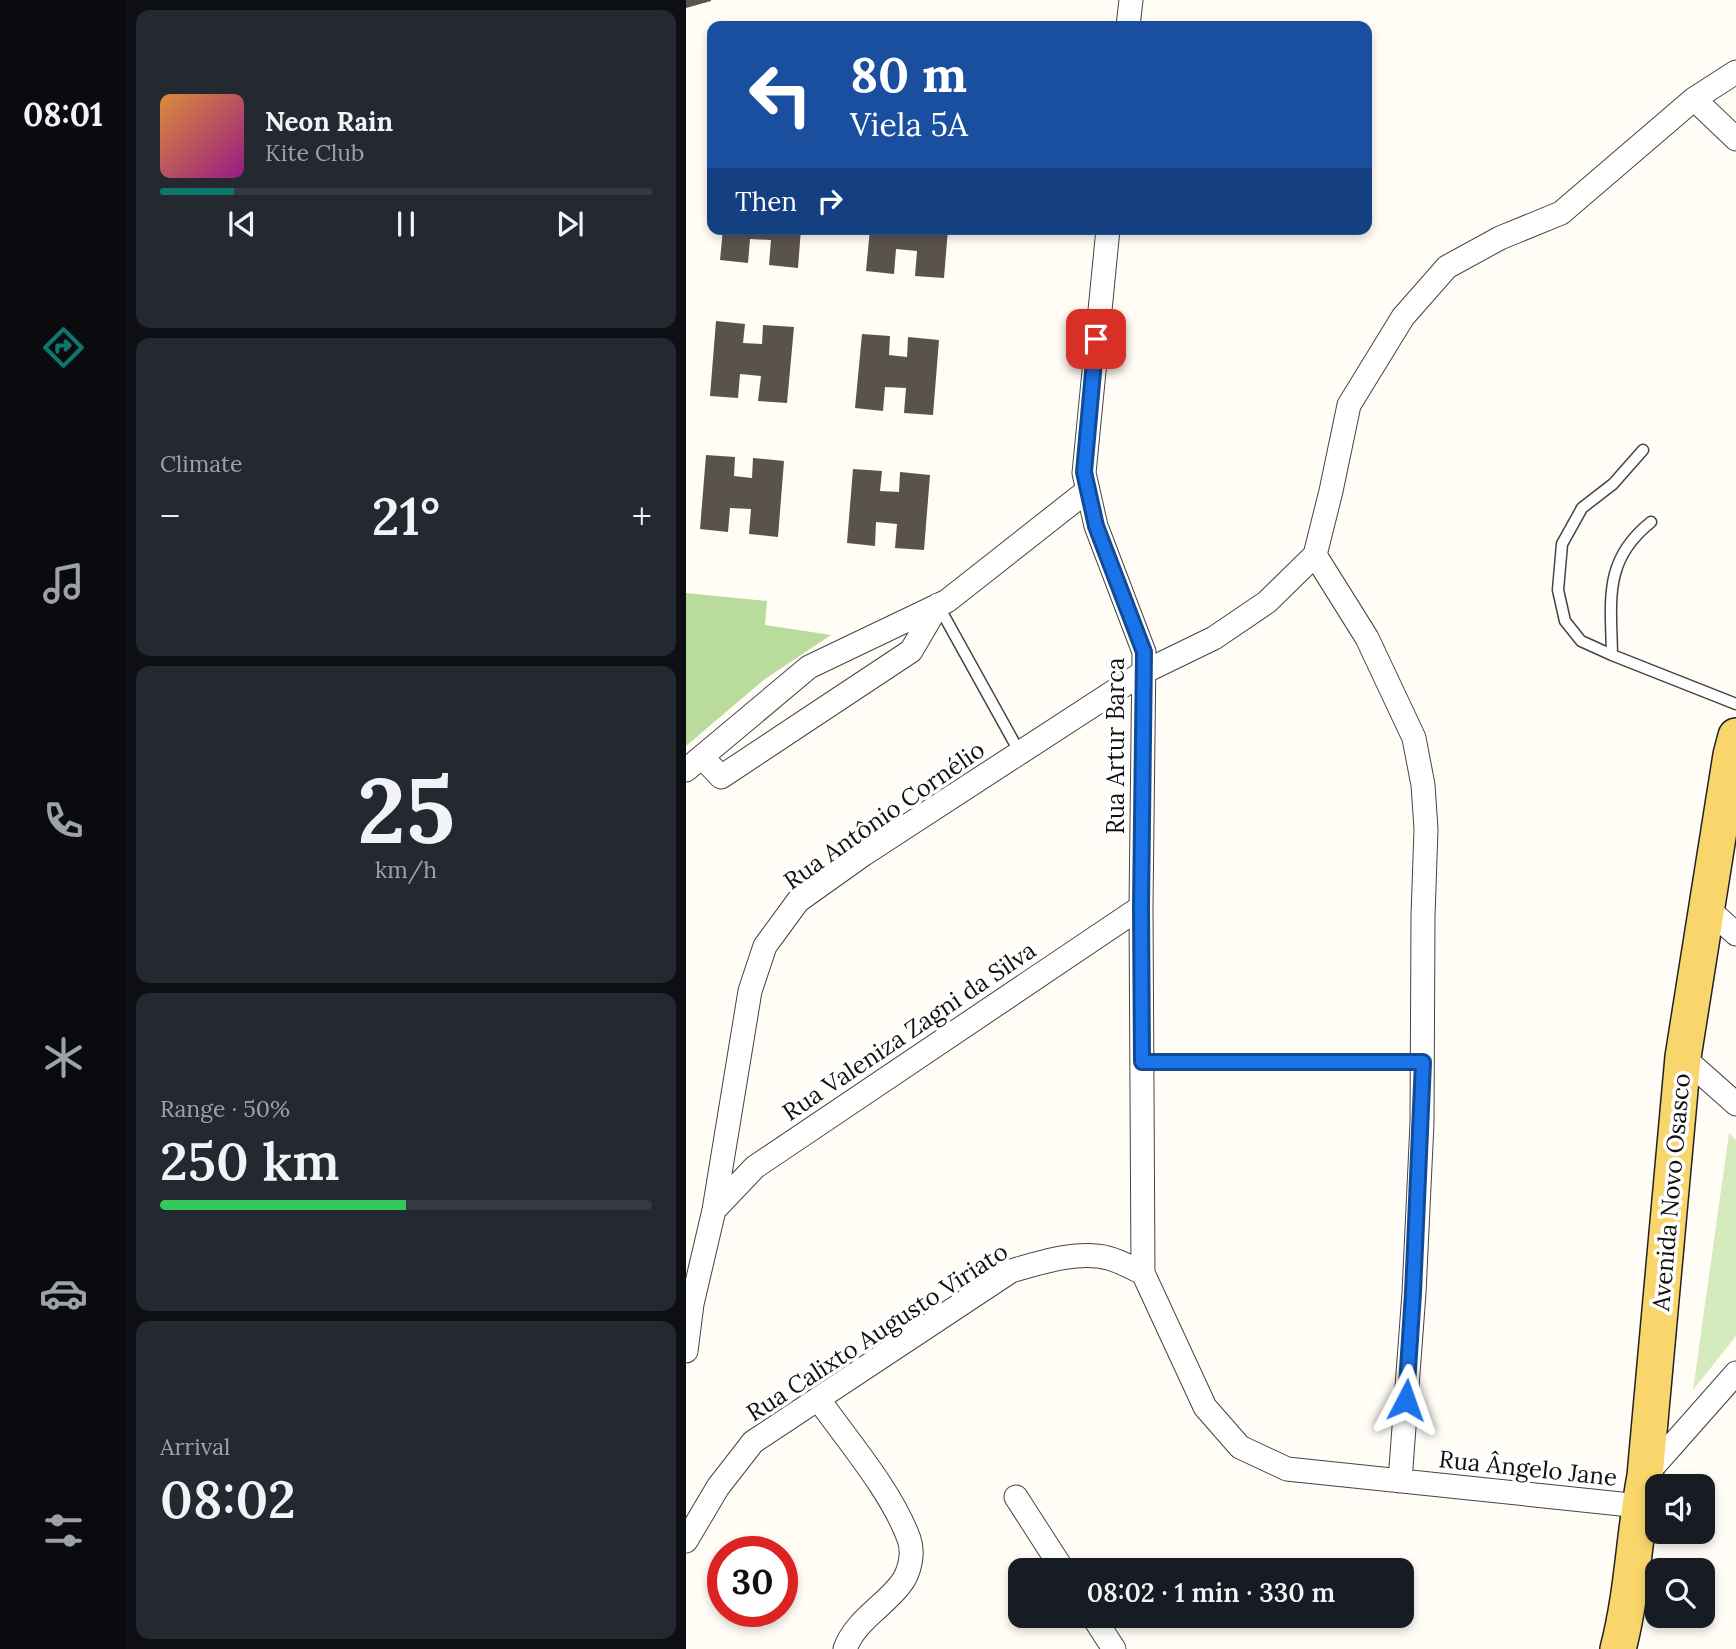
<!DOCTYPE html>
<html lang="en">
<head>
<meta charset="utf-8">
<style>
	body { margin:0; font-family:Lora,serif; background:#242831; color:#f1f3f6; height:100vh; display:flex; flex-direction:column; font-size:26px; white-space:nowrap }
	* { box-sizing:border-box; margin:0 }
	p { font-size:23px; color:#9ea1a6 }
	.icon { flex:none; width:38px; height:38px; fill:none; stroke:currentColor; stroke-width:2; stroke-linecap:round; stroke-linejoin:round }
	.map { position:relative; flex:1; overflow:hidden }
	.details { display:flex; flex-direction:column; gap:10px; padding:10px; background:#0d0f14; width:560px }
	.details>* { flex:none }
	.guide { position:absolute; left:21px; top:21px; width:665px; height:214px; border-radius:14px; box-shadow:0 4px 10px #0003; background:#1a4fa0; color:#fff; overflow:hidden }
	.controls { position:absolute; left:959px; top:1474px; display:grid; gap:14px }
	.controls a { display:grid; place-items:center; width:70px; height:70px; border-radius:14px; background:#171b24; box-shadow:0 4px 10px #0003; font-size:35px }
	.speed { position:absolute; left:21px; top:1536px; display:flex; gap:14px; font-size:35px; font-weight:700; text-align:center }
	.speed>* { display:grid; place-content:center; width:91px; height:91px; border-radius:50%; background:#171b24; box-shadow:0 4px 10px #0003; line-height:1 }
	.speed .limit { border:10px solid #d22; background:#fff; color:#111 }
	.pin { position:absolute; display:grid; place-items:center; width:60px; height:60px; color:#fff; margin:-30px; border-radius:14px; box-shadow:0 4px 10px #0006 }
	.me { position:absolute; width:77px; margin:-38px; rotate:4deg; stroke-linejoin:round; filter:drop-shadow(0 0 5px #0008) }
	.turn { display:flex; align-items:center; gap:24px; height:147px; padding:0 28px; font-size:32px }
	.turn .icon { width:91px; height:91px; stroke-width:2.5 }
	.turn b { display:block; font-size:49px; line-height:60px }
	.then { display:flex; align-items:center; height:66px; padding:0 28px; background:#0003; gap:14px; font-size:26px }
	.big { font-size:52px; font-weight:600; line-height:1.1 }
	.details .card { flex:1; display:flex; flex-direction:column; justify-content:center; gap:10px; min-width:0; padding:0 24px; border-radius:14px; background:#242831 }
	.details .dial { align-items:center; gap:0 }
	.dial b { font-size:91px; line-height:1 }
	.song { display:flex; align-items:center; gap:21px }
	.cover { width:84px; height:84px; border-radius:10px; background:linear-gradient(135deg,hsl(30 70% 55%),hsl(310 70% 35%)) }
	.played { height:7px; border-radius:4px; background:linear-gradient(90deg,#0f766e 15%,#363941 15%) }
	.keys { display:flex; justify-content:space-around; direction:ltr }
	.heat { display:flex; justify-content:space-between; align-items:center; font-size:38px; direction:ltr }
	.charge { height:10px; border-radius:5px; background:linear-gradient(90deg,#34c759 50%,#363941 0) }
	.trip { position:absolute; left:322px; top:1558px; width:406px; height:70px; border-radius:14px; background:#171b24; box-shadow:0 4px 10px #0003; font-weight:600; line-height:70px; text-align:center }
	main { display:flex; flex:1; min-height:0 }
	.tab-bar { display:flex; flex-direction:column; width:126px; justify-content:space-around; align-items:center; background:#090b0e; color:#9ea1a6 }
	.tab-bar .icon { width:49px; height:49px }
	.tab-bar .selected { color:#0f766e }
	.tab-bar b { font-size:32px; color:#f1f3f6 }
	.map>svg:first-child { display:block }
</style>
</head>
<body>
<main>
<nav class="tab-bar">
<b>08:01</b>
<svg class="icon selected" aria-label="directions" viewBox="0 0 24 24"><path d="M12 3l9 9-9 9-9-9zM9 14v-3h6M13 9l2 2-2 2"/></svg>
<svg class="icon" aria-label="music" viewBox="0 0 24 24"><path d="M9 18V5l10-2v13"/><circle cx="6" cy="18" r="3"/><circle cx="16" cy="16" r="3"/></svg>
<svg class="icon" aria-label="phone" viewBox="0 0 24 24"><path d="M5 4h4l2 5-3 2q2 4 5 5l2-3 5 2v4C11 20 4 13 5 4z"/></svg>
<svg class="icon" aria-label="climate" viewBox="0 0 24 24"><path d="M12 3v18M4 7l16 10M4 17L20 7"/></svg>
<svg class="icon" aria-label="car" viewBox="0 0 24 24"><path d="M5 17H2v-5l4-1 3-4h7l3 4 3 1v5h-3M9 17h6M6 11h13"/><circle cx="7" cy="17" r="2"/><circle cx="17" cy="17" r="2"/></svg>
<svg class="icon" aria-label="filters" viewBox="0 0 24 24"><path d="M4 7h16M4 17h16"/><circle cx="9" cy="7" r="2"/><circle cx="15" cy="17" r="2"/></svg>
</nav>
<section class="details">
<div class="card">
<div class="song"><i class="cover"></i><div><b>Neon Rain</b><p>Kite Club</p></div></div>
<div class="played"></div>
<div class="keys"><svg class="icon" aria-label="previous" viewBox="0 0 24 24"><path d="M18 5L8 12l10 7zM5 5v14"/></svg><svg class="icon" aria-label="pause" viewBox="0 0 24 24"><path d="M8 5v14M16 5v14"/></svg><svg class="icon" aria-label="next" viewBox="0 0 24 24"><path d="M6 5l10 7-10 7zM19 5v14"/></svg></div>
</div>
<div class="card"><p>Climate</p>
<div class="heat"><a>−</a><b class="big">21°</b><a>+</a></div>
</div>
<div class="card dial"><b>25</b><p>km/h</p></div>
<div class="card"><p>Range · 50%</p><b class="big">250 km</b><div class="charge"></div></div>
<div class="card"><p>Arrival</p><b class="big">08:02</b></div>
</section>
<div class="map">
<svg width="1050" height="1649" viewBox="0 0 1050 1649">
	<rect width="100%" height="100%" fill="#fffdf5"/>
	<path fill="#d5ebbd" d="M1043 1133 1050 1140V1336L1007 1390Z"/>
	<path fill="#b9dc9c" d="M0 593 81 601 79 625 145 635 79 679 0 746Z"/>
	<path fill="#5a524d" d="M0 0H25V1L0 8Z
		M37 229H115L112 268 83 265 85 240 64 239 62 263 34 260Z
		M184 229H262L258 278 229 276 231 251 210 249 208 274 180 271Z
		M30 321 59 324 57 343 76 344 77 325 108 327 101 403 72 401 75 376 54 374 52 398 24 396Z
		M176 334 204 336 203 355 221 357 222 337 253 340 247 415 218 413 220 388 199 387 197 411 169 408Z
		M20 455 49 457 48 476 66 478 67 458 98 461 92 537 63 534 65 509 44 508 42 532 14 529Z
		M167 469 196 471 194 491 213 492 214 472 244 475 238 550 209 548 211 524 190 522 189 546 161 543Z"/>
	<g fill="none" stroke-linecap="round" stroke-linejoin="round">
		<g stroke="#444" stroke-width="13">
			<path id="lane" d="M957 450 927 484 896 508 876 544 872 590 879 621 895 641 926 655 1050 704
				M252 605 334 753
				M926 655C925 600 917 560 965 522
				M456 1062H737"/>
		</g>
		<g stroke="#444" stroke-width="25">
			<path id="street" d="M442 26 445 0
				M1008 99 1050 139
				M422 229 398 473 410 526 458 652 455 907 457 1273 519 1407 554 1447 601 1469 954 1506
				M629 555 681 638 728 738 737 785 740 829 737 916 736 1123 728 1293 714 1481
				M629 555 645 491 663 405 717 317 761 267 814 238 875 213 1008 99 1050 72
				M16 757 35 777 225 651 252 605
				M0 770 123 667 261 601 402 490
				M1020 907 1050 934
				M997 1057 1050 1104
				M28 1210 69 1167 455 907
				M0 1351 6 1304 28 1210 64 991 79 946 112 901 178 854 458 672 528 638 581 602 629 555
				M133 1400C162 1441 206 1492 223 1539 228 1553 224 1573 214 1585 197 1607 169 1621 159 1649
				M959 1476 1050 1373
				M330 1497 377 1570
				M0 1541 32 1487 67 1442 325 1271C353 1263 392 1250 422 1258 434 1261 446 1268 457 1273
				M406 1615 428 1649"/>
		</g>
		<g stroke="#222" stroke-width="38">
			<path id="primary" d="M932 1649C947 1592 948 1533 959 1476L997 1057 1045 755 1050 736"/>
		</g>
		<use href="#lane" stroke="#fff" stroke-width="10"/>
		<use href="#street" stroke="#fff" stroke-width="23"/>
		<use href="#primary" stroke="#f9d66b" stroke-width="35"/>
	</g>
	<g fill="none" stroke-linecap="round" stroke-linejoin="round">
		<g stroke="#114b97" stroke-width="18">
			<path id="route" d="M410 339 398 472 410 526 458 652 455 906 456 1062H737L727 1293 720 1400"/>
		</g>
		<use href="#route" stroke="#1a73e8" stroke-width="12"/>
	</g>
	<g text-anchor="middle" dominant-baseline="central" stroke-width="7" stroke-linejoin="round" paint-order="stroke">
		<g font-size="24" fill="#111" stroke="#fff">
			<text transform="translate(429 746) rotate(-90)">Rua Artur Barca</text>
			<text transform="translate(198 815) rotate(-35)">Rua Antônio Cornélio</text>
			<text transform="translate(223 1031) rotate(-34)">Rua Valeniza Zagni da Silva</text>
			<text transform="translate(985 1192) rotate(-85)">Avenida Novo Osasco</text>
			<text transform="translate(191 1332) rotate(-33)">Rua Calixto Augusto Viriato</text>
			<text transform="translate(842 1468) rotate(6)">Rua Ângelo Jane</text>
		</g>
	</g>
</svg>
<div class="controls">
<a><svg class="icon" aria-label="sound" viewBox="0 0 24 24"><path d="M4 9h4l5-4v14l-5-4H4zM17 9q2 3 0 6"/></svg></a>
<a><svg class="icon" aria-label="search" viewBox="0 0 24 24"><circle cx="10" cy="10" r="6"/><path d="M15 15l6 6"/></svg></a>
</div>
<div class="speed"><div class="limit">30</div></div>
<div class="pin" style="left:410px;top:339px;background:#d93025"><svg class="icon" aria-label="arrive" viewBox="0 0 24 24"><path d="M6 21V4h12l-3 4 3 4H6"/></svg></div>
<svg class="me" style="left:720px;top:1400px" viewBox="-20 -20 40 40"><path d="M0-17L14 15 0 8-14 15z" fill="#1a73e8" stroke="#fff" stroke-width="4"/></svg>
<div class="trip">08:02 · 1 min · 330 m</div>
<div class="guide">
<div class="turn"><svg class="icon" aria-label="left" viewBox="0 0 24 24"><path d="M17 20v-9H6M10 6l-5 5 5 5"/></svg><div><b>80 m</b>Viela 5A</div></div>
<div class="then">Then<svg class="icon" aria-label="right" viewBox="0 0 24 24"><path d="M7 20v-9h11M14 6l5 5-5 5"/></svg></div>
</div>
</div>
</main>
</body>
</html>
